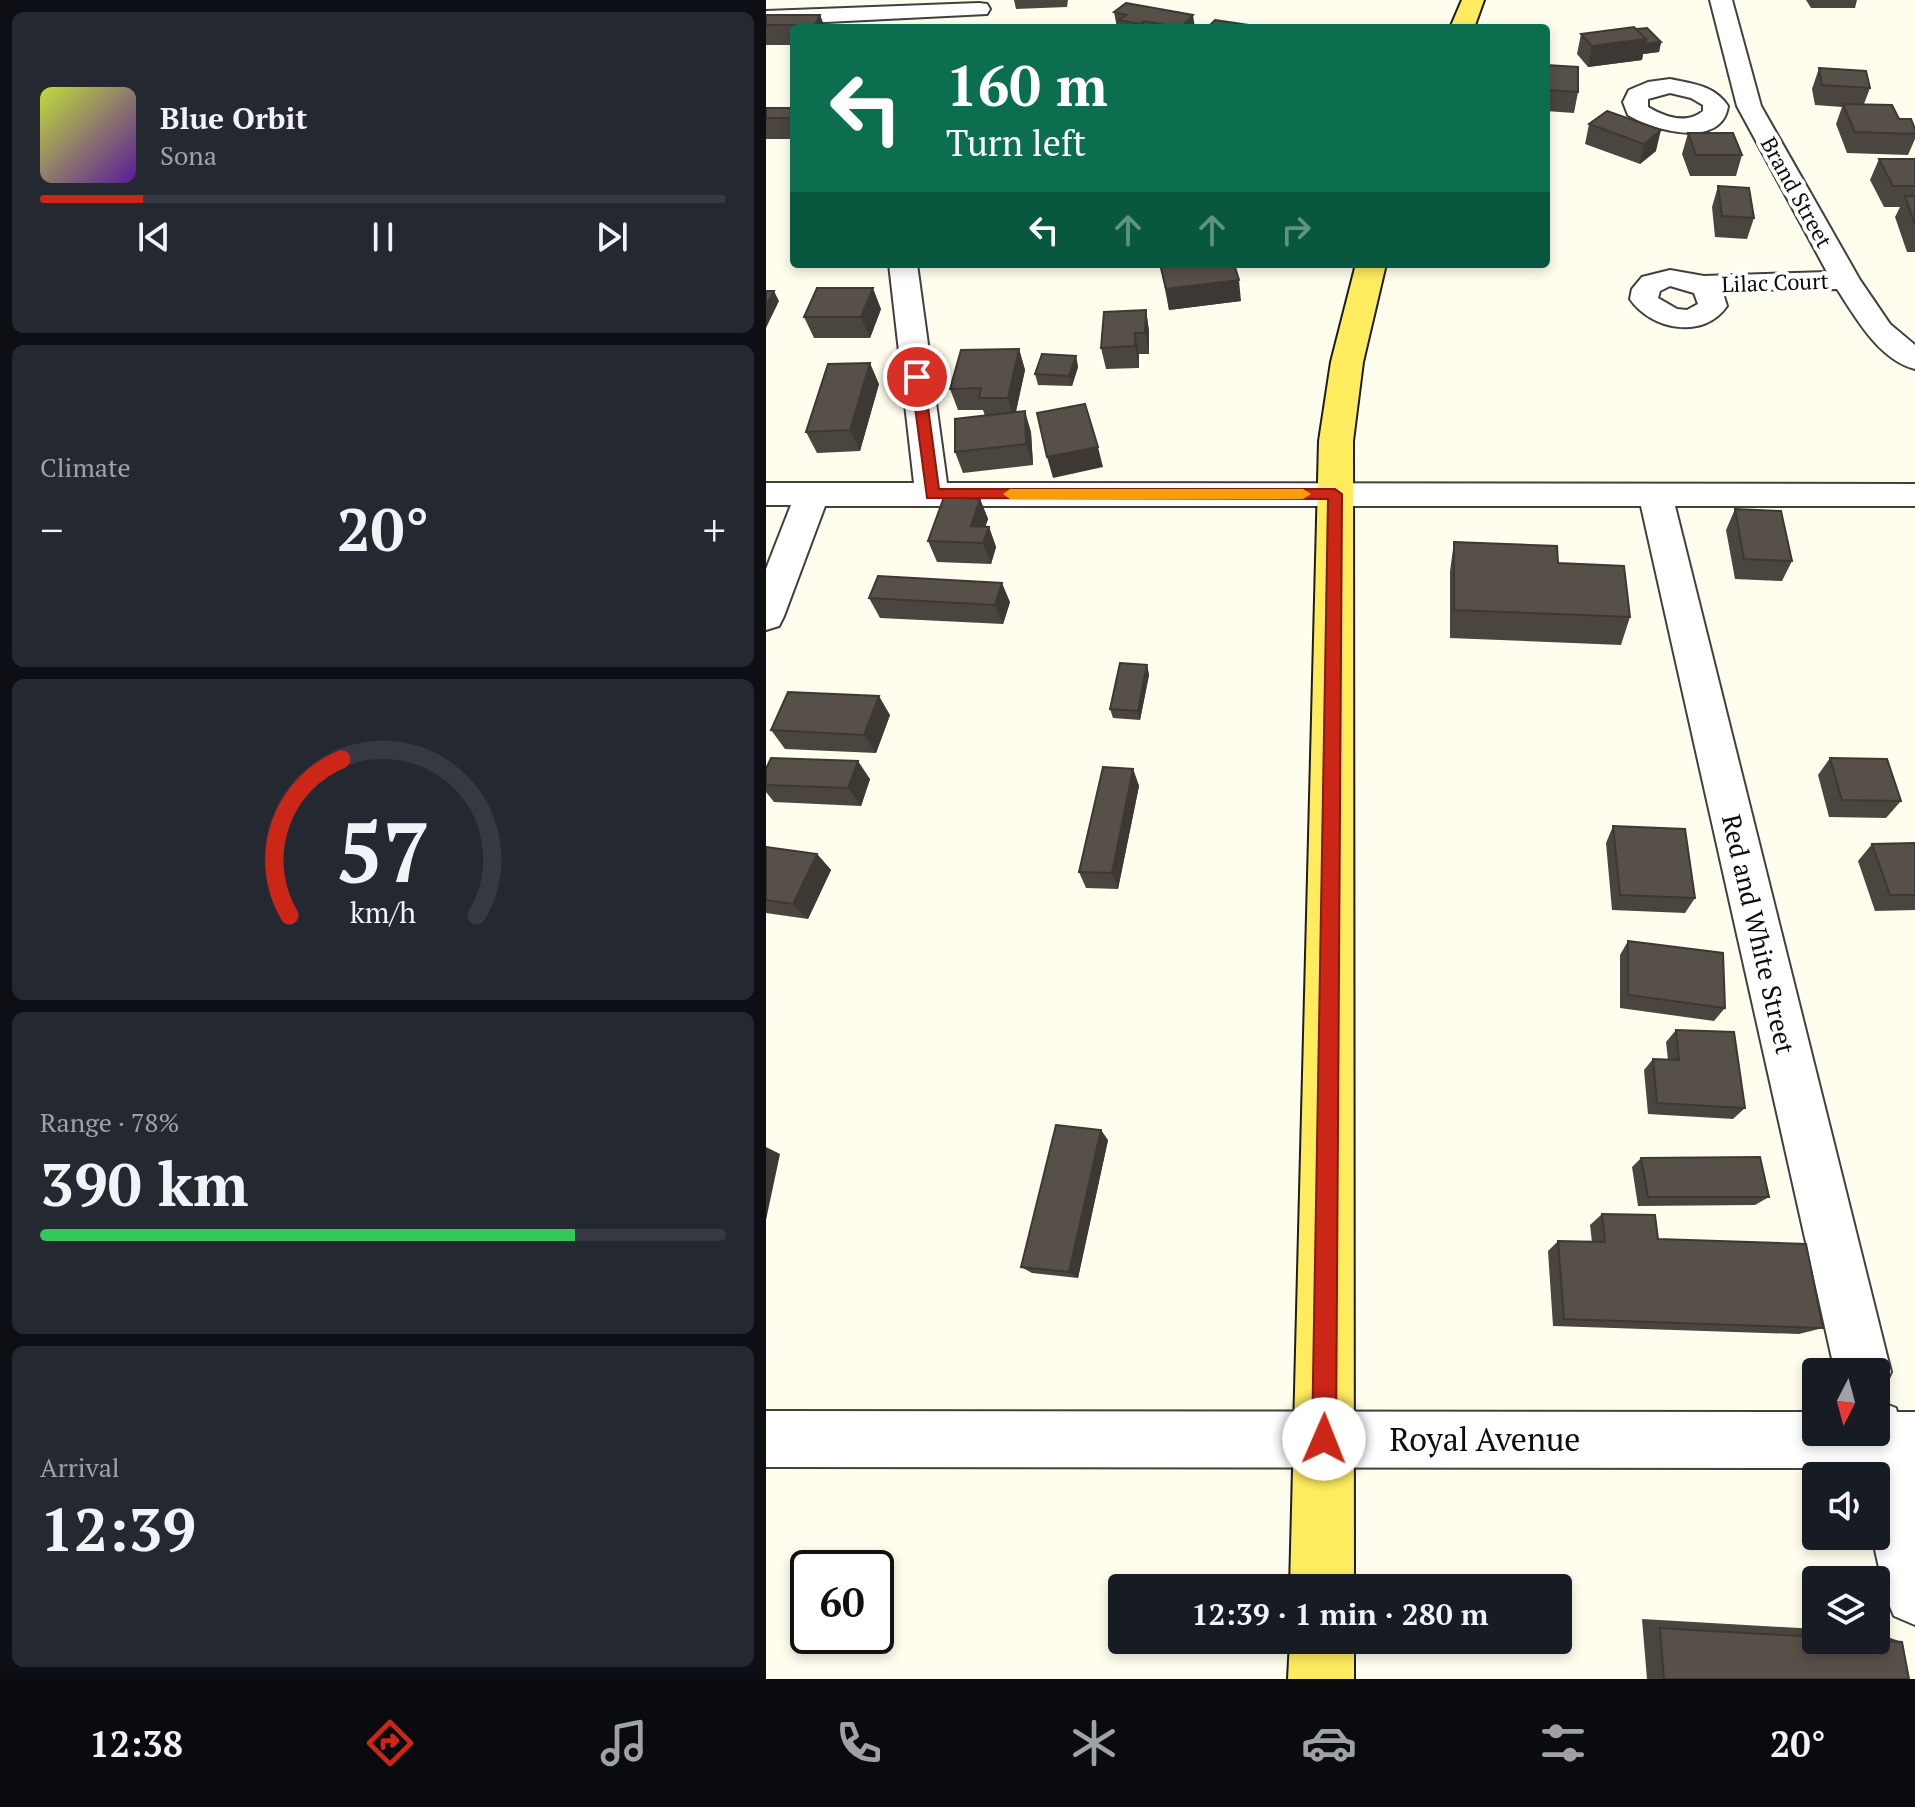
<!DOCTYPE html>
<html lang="en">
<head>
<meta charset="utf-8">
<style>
	body { margin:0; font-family:"PT Serif",serif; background:#242831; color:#f1f3f6; height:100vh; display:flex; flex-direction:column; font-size:30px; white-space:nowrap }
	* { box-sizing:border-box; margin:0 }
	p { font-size:26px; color:#9ea1a6 }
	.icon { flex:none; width:44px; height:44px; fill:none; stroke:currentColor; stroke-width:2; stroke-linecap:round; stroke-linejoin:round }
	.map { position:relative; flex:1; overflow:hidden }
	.details { display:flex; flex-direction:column; gap:12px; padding:12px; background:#0d0f14; width:766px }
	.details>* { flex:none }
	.top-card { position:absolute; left:24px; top:24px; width:760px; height:244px; border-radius:8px; box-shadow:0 4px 12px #0003; background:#0b6e4f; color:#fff; overflow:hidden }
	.needle { width:52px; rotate:186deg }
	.fabs { position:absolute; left:1036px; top:1358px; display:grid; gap:16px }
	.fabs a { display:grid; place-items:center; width:88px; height:88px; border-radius:8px; background:#171b24; box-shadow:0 4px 12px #0003; font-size:40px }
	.speed { position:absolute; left:24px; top:1550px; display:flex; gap:16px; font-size:40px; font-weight:700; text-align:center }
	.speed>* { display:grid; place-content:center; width:104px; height:104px; border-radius:50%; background:#171b24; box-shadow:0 4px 12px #0003; line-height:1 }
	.speed .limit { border:4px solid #111; border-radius:12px; background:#fff; color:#111 }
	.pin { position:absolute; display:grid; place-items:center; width:68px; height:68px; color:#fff; margin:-34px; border:4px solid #fff; border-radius:50%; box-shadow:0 2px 8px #0007 }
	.me { position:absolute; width:88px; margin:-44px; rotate:1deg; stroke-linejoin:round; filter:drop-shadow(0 0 6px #0008) }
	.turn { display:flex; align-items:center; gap:28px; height:168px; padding:0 24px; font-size:36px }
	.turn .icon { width:104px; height:104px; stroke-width:2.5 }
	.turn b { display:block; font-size:56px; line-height:68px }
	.lanes { display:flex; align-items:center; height:76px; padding:0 24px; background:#0003; justify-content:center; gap:40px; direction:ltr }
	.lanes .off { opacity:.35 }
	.big { font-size:60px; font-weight:600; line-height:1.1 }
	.details .card { flex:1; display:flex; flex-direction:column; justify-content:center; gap:12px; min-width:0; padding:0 28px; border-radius:12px; background:#242831 }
	.details .dial { align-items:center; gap:0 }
	.dial svg { height:208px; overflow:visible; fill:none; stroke:#363941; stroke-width:7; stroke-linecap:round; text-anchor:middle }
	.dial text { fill:#f1f3f6; stroke:none }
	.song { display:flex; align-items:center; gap:24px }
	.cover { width:96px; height:96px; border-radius:12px; background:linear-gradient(135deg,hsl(70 70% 55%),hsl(270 70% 35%)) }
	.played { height:8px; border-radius:4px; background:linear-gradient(90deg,#cc2617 15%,#363941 15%) }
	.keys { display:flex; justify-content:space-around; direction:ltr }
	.heat { display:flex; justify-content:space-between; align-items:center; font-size:44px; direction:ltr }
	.charge { height:12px; border-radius:6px; background:linear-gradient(90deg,#34c759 78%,#363941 0) }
	.trip { position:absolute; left:342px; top:1574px; width:464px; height:80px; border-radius:8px; background:#171b24; box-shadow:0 4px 12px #0003; font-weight:600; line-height:80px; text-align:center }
	.dock { display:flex; height:128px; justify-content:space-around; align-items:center; background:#090b0e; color:#9ea1a6 }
	.dock .icon { width:56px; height:56px }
	.dock .active { color:#cc2617 }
	.dock b { font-size:36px; color:#f1f3f6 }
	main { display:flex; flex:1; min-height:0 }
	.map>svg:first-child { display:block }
</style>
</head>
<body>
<main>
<section class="details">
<div class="card">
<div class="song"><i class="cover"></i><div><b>Blue Orbit</b><p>Sona</p></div></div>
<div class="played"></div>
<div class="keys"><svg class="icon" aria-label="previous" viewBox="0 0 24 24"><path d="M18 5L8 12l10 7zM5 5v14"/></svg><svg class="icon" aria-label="pause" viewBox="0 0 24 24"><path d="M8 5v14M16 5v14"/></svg><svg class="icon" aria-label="next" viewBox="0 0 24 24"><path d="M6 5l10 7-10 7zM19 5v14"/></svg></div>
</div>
<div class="card"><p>Climate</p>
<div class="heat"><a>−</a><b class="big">20°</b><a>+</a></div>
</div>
<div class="card dial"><svg viewBox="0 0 100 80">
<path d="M14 69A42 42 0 1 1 86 69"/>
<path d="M14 69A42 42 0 0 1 34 9" stroke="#cc2617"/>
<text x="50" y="56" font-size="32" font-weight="700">57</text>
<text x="50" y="72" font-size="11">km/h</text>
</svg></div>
<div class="card"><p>Range · 78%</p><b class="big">390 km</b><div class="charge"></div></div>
<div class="card"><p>Arrival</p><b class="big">12:39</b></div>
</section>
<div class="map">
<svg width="1149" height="1679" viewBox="0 0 1149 1679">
	<rect width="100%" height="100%" fill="#fffeee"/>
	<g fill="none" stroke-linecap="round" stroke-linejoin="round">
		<g stroke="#404040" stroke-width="4">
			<path id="street" d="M944 0H966L995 106 1094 280 1124 324 1149 345V369C1113 360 1090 318 1071 289L956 290 961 306C938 340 885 330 864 299L866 289 876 277 904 270 938 276 1061 272 971 106ZM904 286 928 293 932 304 921 310 911 309 892 298 894 291Z
				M213 3 221 4 224 9 221 14 0 25V11Z
				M904 79C927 84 948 85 962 106 956 150 886 130 862 115L857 102 863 90 882 82ZM904 93 925 98 937 105V111C920 125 899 117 882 107V99Z
				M123 264H151L181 483 1149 484V506H909L1125 1372 1116 1391 1110 1394V1372H1069L875 506H59L18 616 13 626 0 630V569L25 505H0V483H148Z
				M1110 1400 1130 1408 1131 1412H1149V1625L1128 1616 1119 1595 1106 1536H1110V1476H1092L1091 1468 0 1467V1411L1050 1412V1432H1110Z"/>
		</g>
		<g stroke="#1e1e1e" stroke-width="4">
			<path id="primary" d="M696 0H718L708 28H684Z
				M590 264H620L597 362 587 441 588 1588H524L553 441 565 362Z
				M524 1640H588V1679H522Z"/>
		</g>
		<use href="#street" fill="#fff" fill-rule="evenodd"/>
		<use href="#primary" fill="#ffec5e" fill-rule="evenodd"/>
	</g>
	<path fill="#4b453f" d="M248 0H302L301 7 250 9Z
		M1040 0H1091L1089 8H1045Z
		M348 12 429 28H351Z
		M0 15H54L59 28H28V45H0Z
		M870 29 895 42 893 52 877 54 876 60 822 67 811 54 815 34Z
		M780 65 812 92 808 113 780 111Z
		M1053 68 1104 88 1098 104 1133 119 1149 129V139L1142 155 1081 153 1070 124 1076 107 1049 105 1046 89Z
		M0 108H28V139H0Z
		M841 111 890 151 874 164 819 144 823 124Z
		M922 133 976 155 970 176H924L916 154Z
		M1113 159H1149V252H1141L1129 217 1134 207H1118L1104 180Z
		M952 186 988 218 981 239 949 237 946 207Z
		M394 264 475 301 403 310Z
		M115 309 104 338H48L38 317Z
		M380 310 383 331V354H373V368L340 369 335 348Z
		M253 349 259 370 250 412 265 432 267 465 197 473 189 452 219 416 217 410H192L184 389Z
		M310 356 312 367 306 386 272 385 269 374Z
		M113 384 94 451 51 453 40 432Z
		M214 499 222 519 219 527H223L230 547 225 564 171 562 162 541Z
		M969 509 1026 561 1016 581 969 579 960 530Z
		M688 542 792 563 864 617 855 645 684 638V571Z
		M103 598 244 602 237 624 114 618Z
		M381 665 383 675 374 720 347 718 344 709Z
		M124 715 110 753 19 749 5 730Z
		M1064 758 1135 801 1120 818 1063 817 1052 775Z
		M0 769 104 779 95 806 8 802 0 792Z
		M367 769 373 786 352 889 320 888 313 872Z
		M847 826 929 898 919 913 846 910 840 843Z
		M1149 843V910L1109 911 1092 861 1106 844Z
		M0 847 51 854 65 870 42 919 0 913Z
		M862 941 959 1008 948 1021 854 1008V955Z
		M910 1030 979 1108 967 1119 882 1114 878 1070 887 1059 902 1060 900 1042Z
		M342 1140 312 1278 266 1273 255 1267Z
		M875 1158 1003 1197 989 1205 872 1206 866 1167Z
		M836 1214 892 1239 1057 1328 1033 1334 787 1326 782 1251 792 1241 826 1242 824 1225Z
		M876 1619 1050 1629V1640H1110V1633L1136 1642 1143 1679H881Z"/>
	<path fill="#3d3833" d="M54 15 59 28H50L49 25Z
		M427 15 429 28H414Z
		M378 21 379 28H374V24Z
		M880 39 895 42 893 52 877 54 876 60 822 67 826 46Z
		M895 130 890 151 874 164 878 144Z
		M473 280 475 301 403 310 400 289Z
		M107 288 115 309 104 338 95 317Z
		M8 291 13 301 0 328V306Z
		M380 310 383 331V354L379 333Z
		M369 333 373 354V368L369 346Z
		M253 349 259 370 248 419 242 398Z
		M310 356 312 367 306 386 303 376Z
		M104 363 113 384 94 451 84 430Z
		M259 411 265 432 267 465 260 444Z
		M332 447 337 467 287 478 281 457Z
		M214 499 222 519 214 543 205 526Z
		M223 527 230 547 225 564 217 543Z
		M236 583 244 602 237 624 229 605Z
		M381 665 383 675 374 720 372 711Z
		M113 696 124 715 110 753 98 735Z
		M92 761 104 779 95 806 82 788Z
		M367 769 373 786 352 889 346 873Z
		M51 854 65 870 42 919 27 904Z
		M335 1130 342 1140 312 1278 303 1272Z
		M0 1147 14 1154 0 1220Z"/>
	<path fill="#575049" stroke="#3d3833" stroke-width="2" d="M360 3 427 15 414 28 378 21 374 24 353 20 360 15 348 12Z
		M0 15H54L49 25H0Z
		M449 20 496 27 441 28Z
		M868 27 880 39 826 46 815 34Z
		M881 28 895 42 879 44 880 39 870 29Z
		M780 65 812 67V92L780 90Z
		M1053 68 1100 71 1104 88 1056 85Z
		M1077 104 1126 105 1133 119H1145L1149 129V134L1089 132Z
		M0 108H28V118H0Z
		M841 111 895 130 878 144 823 124Z
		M922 133H967L976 155H930Z
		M1113 159H1149V186H1127Z
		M952 186 983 188 988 218 956 216Z
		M1139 196H1149V225Z
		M394 264H468L473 280 400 289Z
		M51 288H107L95 317H38Z
		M0 291H8L0 306Z
		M380 310 379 333H369V346L335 348 338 312Z
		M253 349 242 398H213L215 388 184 389 195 350Z
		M276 354 310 356 303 376 269 374Z
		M104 363 84 430 40 432 62 364Z
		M319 404 332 447 281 457 271 413Z
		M259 411 260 444 189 452V419Z
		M178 497 214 499 205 526 223 527 217 543 162 541Z
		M969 509 1015 511 1026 561 978 559Z
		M688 542 791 546 792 563 858 566 864 617 688 610Z
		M112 576 236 583 229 605 103 598Z
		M354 663 381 665 372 711 344 709Z
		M22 692 113 696 98 735 5 730Z
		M5 758 92 761 82 788 0 785V769Z
		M1064 758 1121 759 1135 801 1076 800Z
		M337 767 367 769 346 873 313 872Z
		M847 826 919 829 929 898 854 895Z
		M1149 843V895H1124L1106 844Z
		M0 847 51 854 27 904 0 900Z
		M862 941 957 953 959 1008 862 995Z
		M910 1030 968 1032 979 1108 891 1103 887 1059 913 1060Z
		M290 1125 335 1130 303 1272 255 1267Z
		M994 1157 1003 1197H882L875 1158Z
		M836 1214 889 1215 892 1239 1040 1244 1057 1328 798 1319 792 1241 839 1242Z
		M894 1628 1050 1637V1640H1105L1136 1642 1143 1679H898Z"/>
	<path fill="#cc2617" stroke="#85190f" stroke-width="2" d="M151 373 158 377 173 489H569L576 494 570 1439 567 1448 558 1451 549 1448 546 1439 562 499 161 498 145 377Z"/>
	<path fill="#f59e0b" d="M244 489H537L545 494 537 499H244L237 494Z"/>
	<g text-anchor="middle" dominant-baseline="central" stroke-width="8" stroke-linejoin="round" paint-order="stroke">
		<g font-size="22" fill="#0d0d0d" stroke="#fff">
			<text transform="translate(1031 192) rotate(61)">Brand Street</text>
			<text transform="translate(1009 282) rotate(-2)">Lilac Court</text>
		</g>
		<g font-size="26" fill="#0d0d0d" stroke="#fff">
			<text transform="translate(993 934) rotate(77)">Red and White Street</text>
		</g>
		<g font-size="32" fill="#0d0d0d" stroke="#fff">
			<text x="719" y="1439">Royal Avenue</text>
		</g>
	</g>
</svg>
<div class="fabs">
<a><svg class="needle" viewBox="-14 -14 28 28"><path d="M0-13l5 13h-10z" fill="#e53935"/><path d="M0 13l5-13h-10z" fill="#9ea1a6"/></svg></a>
<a><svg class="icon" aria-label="sound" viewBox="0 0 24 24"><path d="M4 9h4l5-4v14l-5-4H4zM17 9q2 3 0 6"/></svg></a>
<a><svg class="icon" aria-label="layers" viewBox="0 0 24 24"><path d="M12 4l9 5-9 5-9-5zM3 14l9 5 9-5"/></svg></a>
</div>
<div class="speed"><div class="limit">60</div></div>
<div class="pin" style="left:151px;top:377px;background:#d93025"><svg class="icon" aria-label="arrive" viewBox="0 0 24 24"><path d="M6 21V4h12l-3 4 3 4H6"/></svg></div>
<svg class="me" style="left:558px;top:1439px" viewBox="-20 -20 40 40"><circle r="19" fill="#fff"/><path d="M0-13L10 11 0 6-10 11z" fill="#cc2617"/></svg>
<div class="trip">12:39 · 1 min · 280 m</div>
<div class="top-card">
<div class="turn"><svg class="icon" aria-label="left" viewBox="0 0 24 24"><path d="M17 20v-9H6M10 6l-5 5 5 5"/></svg><div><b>160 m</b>Turn left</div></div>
<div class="lanes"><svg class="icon" aria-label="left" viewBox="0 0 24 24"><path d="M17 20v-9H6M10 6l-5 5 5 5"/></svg><svg class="icon off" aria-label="ahead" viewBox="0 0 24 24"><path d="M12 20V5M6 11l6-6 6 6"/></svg><svg class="icon off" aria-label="ahead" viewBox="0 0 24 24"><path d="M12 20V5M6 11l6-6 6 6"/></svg><svg class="icon off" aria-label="right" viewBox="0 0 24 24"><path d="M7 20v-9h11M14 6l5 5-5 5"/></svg></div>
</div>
</div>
</main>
<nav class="dock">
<b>12:38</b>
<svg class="icon active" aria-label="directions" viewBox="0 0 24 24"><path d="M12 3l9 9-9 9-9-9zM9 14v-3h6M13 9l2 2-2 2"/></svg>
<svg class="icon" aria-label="music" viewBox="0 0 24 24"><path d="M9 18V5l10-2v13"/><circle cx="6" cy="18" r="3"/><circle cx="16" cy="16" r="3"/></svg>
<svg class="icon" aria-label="phone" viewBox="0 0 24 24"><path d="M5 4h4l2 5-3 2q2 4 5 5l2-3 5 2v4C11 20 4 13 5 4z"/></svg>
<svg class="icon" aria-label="climate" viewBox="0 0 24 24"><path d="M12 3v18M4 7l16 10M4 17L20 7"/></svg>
<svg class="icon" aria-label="car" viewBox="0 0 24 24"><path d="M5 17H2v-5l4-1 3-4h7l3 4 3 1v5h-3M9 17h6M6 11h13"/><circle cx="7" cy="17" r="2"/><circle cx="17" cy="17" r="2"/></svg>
<svg class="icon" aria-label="filters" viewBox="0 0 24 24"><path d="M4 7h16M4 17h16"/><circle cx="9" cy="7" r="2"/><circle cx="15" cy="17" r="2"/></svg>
<b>20°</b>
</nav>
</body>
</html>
